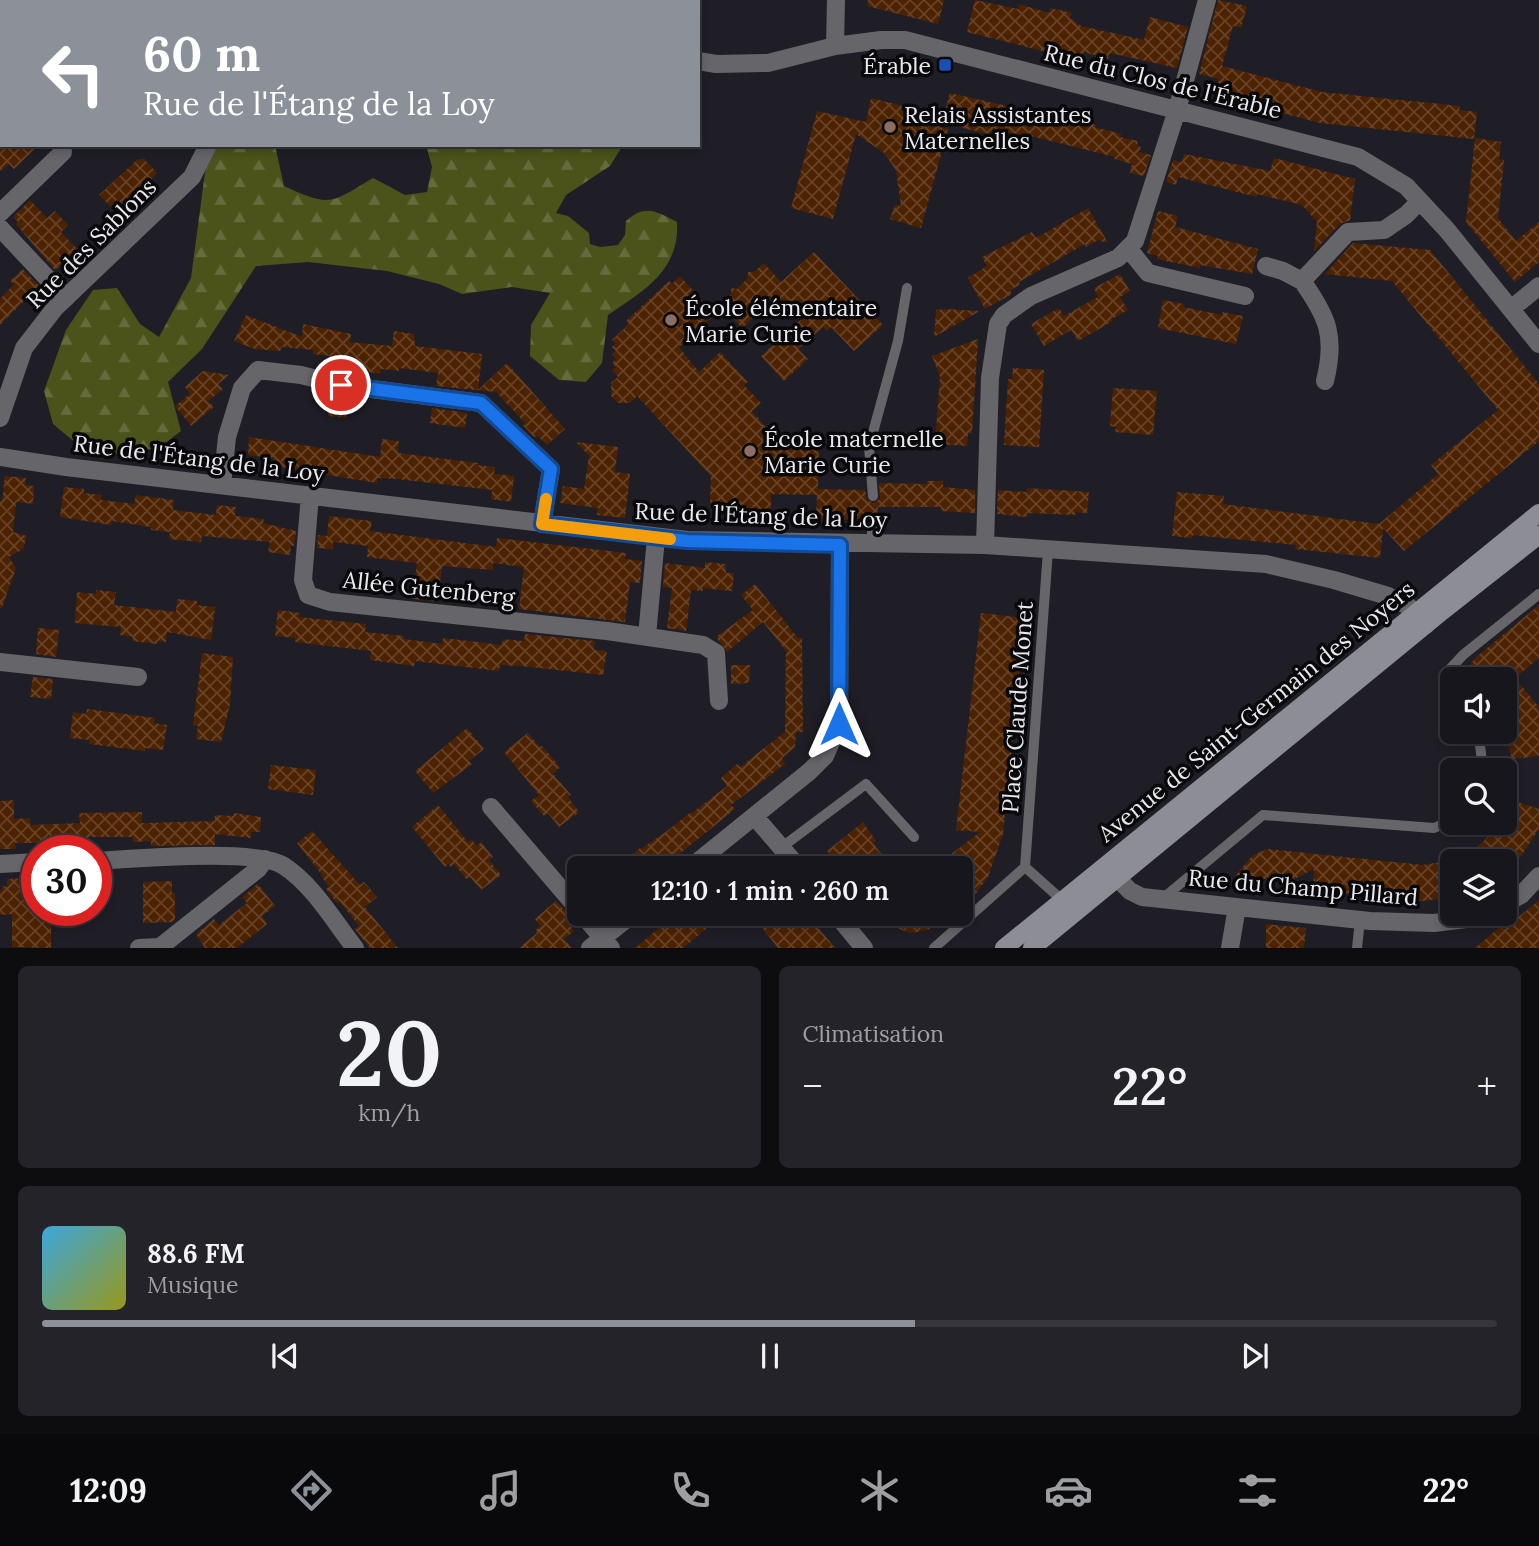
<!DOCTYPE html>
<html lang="fr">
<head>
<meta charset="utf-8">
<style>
	body { margin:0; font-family:Lora,serif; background:#242329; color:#f1f3f6; height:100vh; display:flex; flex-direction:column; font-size:26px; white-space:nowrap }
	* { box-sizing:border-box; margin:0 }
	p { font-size:23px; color:#9e9fa3 }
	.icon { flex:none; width:38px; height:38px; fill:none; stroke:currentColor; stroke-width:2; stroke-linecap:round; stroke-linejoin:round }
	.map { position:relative; height:948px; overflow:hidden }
	.drawer { display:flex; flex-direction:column; gap:18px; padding:18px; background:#0d0c0f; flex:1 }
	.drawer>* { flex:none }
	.top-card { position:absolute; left:0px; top:0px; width:700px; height:147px; box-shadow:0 4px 10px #0003,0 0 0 2px #36353b; background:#8c9099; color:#fff; overflow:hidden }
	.buttons { position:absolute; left:1440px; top:667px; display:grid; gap:14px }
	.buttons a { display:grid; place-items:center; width:77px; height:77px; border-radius:10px; background:#17161c; box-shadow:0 4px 10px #0003,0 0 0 2px #36353b; font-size:35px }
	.speed { position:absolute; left:21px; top:835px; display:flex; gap:14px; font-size:35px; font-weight:700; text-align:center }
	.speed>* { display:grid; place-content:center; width:91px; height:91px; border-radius:50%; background:#17161c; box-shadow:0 4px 10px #0003,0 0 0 2px #36353b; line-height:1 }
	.speed .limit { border:10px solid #d22; background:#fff; color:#111 }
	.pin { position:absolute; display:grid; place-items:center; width:60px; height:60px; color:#fff; margin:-30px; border:4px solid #fff; border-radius:50%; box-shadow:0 2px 7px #0007 }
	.me { position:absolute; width:77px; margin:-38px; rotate:0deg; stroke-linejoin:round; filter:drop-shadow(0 0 5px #0008) }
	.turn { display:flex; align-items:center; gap:24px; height:147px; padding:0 28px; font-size:32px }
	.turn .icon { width:91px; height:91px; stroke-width:2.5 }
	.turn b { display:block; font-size:49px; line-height:60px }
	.big { font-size:52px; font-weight:600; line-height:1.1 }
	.drawer .widget { flex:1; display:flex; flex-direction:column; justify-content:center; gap:10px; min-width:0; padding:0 24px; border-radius:10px; background:#242329 }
	.drawer .dial { align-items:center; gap:0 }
	.dial b { font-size:91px; line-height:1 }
	.song { display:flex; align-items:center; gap:21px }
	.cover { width:84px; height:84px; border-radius:10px; background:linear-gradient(135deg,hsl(200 70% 55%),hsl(60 70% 35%)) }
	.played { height:7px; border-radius:4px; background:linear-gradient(90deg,#8c9099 60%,#36353b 60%) }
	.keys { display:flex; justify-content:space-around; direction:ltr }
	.heat { display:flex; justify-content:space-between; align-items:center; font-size:38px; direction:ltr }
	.drawer .tiles { flex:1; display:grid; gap:18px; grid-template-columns:1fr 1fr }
	.widget:last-child { grid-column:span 2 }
	.trip { position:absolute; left:567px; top:856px; width:406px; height:70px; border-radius:10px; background:#17161c; box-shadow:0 4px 10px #0003,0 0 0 2px #36353b; font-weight:600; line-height:70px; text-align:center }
	.menu { display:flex; height:112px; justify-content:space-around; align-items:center; background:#09090b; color:#9e9fa3 }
	.menu .icon { width:49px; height:49px }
	.menu .on { color:#8c9099 }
	.menu b { font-size:32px; color:#f1f3f6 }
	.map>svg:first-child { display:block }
</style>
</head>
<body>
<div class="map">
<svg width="1539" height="948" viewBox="0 0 1539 948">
	<defs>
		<pattern id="forest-firs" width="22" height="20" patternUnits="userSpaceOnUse" patternTransform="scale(1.75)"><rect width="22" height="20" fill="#4b521a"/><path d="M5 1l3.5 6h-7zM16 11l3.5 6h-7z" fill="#656b3c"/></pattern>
		<pattern id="building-cross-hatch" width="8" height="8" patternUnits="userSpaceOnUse" patternTransform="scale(1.75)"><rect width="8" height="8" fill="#4d2200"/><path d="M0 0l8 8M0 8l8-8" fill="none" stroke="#674226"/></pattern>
	</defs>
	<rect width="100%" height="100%" fill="#1f1e26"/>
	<path fill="url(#forest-firs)" d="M211 145H275L284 186C331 208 331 203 373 178L405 195 427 192 432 167 426 145H623L610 166 566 195 556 213 568 216 589 233 590 244 600 247 618 245 625 235 626 221C645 204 656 211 677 222 680 271 643 291 608 315L602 363 586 382 559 380 530 356 531 325 550 293 512 287 462 294 439 284 387 271 308 262 256 266 202 349 168 382 181 431 160 447 122 455 77 444 53 424 44 391 66 330 93 290 117 288 140 324 159 337 191 278 206 165Z"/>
	<path fill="url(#building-cross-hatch)" d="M868 0H944L938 24 867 6Z
		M975 0 1018 9 1019 4 1049 13 1050 8 1072 13 1070 18 1081 26 1144 40 1150 17 1188 27 1177 68 1110 53 1108 59 1084 52 1082 61 967 32Z
		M1218 0 1247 6 1241 28 1233 26 1222 66 1322 92 1460 106 1459 110 1477 112 1474 139 1320 123 1215 95 1219 79 1199 74Z
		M950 93 1055 117 1056 114 1096 125 1095 127 1121 134 1120 137 1138 141 1137 146 1141 147 1139 152 1151 155 1144 176 1130 173 1132 164 1114 159 1115 157 1023 134V136L993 129 992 135 942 123Z
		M871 98 915 109 912 120 948 129 921 228 890 219 895 205 901 206 896 170 883 152 856 134 833 219 791 208 817 111 866 122Z
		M1475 138 1501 142 1499 159 1504 160 1498 218 1516 241 1539 222V262L1515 282 1466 222Z
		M0 145H39L14 169 9 164 0 171Z
		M1184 154 1270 171 1274 158 1355 179 1350 220 1340 224 1314 251 1317 222 1302 205 1257 194V197L1178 177 1176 185 1166 182 1173 160 1182 162Z
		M138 159H144L157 173 132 200 116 212 99 195Z
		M30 200 47 218 55 211 68 225 61 232 79 251 55 270 16 224 18 222 13 217Z
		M1088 208 1108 243 1098 240 1086 247 1085 244 1019 282 1020 285 1010 290 1012 294 985 309 968 278 987 266 982 257 1032 232 1036 238Z
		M1158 211 1178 216 1175 227 1258 249 1252 274 1200 265V268L1157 259 1158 256 1147 253Z
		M1353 243 1430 250 1539 384V441L1404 551 1383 528 1380 558 1295 549 1296 545 1193 535 1192 538 1172 536 1177 492 1224 496 1223 504 1379 524 1438 474 1431 465 1498 410 1392 281 1325 274Z
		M814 252 883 325 854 351 831 327 827 331 823 327 798 349 808 359 784 381 761 356 816 306 769 303 759 313V318H753L742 328 720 304 731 294V288L737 289 748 278V272H754L764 263 781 282Z
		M23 269 39 286 0 325V299L14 284 10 281Z
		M1120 274 1130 291 1120 297 1128 310 1112 319 1113 321 1078 341 1071 330 1044 346 1031 324 1059 308 1064 316 1098 297 1094 288Z
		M680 276 715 315 679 347 699 372 720 352 748 382 744 385 761 403 752 411 777 440 819 442 818 489 865 490 867 500 873 503 880 499 879 483 927 484V481H943V487L975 490V513L941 511V507H878V516L871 513 865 520 816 519 817 495 771 494V519H737V514L719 513 710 504 711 476 637 396 630 403H618L611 396V383L618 377 612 370 616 367 612 363 616 359 612 355 616 351 612 347 616 343 612 340 629 324 626 321 642 306 669 281 672 284Z
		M1163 300 1184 304 1183 307 1222 315 1223 312 1243 316 1236 344 1158 328Z
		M945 309 980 311 934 337 936 310Z
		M246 315 302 337 303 324 351 334 350 342 392 346 394 331 414 334 415 346 482 354 478 390 507 363 565 429 547 445 538 436 534 437 523 425 525 423 496 392 436 386 438 373 399 368V371L381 369 380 374 363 371V364L330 360V356L313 354V350L282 347 280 351 255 349 234 341Z
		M978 339 972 434 968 433 967 446 935 444 940 377 932 356Z
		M1013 368 1044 370 1039 447 1004 445 1008 379H1012Z
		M203 371 229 375 218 384 223 389 208 401 214 407 191 426 175 406 190 394 185 387Z
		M1113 388 1157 391 1153 435 1115 432 1116 427 1110 426Z
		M330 398 348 400 346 418 328 416Z
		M432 408 467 413 465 428 430 423Z
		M249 437 380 457 382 439 399 441 398 453 478 463 477 465 495 467 494 474 514 476 511 502 491 499 492 490 397 479 377 478V483L272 466 273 458 248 455Z
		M576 442 618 447 615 472 630 474 625 518 597 515 598 508 560 503 563 486 584 489 589 456Z
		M5 476 26 478 25 485 34 486 33 504 16 502 13 532 27 536 23 549 9 557 16 568 2 608H0V501H2Z
		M64 487 84 489V493L102 495 101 500 134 504 136 495 174 500 173 510 216 515 217 505 236 507 235 516 264 519 263 523 296 531 294 546H291L290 555 268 552 270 542 202 536 201 542 178 540 169 539 170 532 151 530V527L112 521 111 525 60 517Z
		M1027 488 1089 492 1087 513 1076 512 1075 515 1027 513V517L997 514 998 490 1027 492Z
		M329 516 372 521 370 531 496 547 497 538 626 553 625 559 642 561 640 583 630 582 625 622 519 609 524 567 493 563V570L442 566 438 601 412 599 417 563 367 557 368 546 333 542V549L317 548 318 535 327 536Z
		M705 562 726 564V573H734L732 591 703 588V591L691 590 686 631 667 628 672 588 663 587 665 563 705 568Z
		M755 584 798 638H802L803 732H796L795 747 782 758 785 764 731 805 735 809 662 868H617L640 848 641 849 667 831 691 812 692 813 727 786 721 778 737 764 740 767 785 732 786 651 763 622 727 652 716 637 753 610 741 595Z
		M96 590 116 592 114 605 176 612 177 599 197 601V605L215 607 211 640 167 632 166 642 158 641 157 644 132 641 133 637 120 635 121 627 75 623 77 592 96 594Z
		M1539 605V658L1515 678 1539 707V756L1512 759 1505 732V679H1460L1475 658Z
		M278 610 300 613 299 617 366 624 365 632 404 636V639L442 644 443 638 502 645 503 639 524 641 525 634 595 641 594 650 607 651 603 675 521 666 500 665 499 671 415 661 414 666 370 660 371 651 295 642V638L275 636Z
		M981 613 1025 618 1003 834 988 877 961 914V868H933L980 832 956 830Z
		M38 628 59 630 56 657 36 654Z
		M202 653 233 657 230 704 221 742 196 739 198 726 193 725Z
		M731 665H750L749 683 731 684Z
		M33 677 53 679 51 699 30 697Z
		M87 709 155 718 154 723 167 725 163 750 145 748V751L89 744V740L70 738 73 712 86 714Z
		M467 728 484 749 469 761 472 764 433 793 415 771Z
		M528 733 540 747 542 746 560 767 553 774 571 795 568 797 579 812 559 827 548 813 544 816 531 801 539 795 504 752Z
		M271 765 316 770 313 795 268 789Z
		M14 800V819L30 818V825L80 823 79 813 142 812V823L214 821V825L215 815 233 816 234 813 261 817 260 832H251V838L215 834V845L151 846V841L133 842V837H88L89 842H71V847L50 848V843H15L16 849H0V801Z
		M1512 800 1539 809V829L1521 856 1505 874V861H1459L1480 845 1501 822H1505V816Z
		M438 805 468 842 472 840 477 846 481 842 493 857 489 860 501 875 481 890 470 877 466 879 454 864 450 867 449 864 445 867 412 827Z
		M863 822 876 841 873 843 892 868H840L827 851Z
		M312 831 360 885 364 882 377 897 365 907 398 948H370L355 929 359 926 340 902 337 903 326 889 329 887 321 876 322 875 297 843Z
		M1268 849 1423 865 1452 860V897L1424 901 1313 890 1314 869 1288 882 1235 876 1253 855Z
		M25 878V886H30V890H37V910H51V948L12 947V914L0 915V891H2V886L7 887V879Z
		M172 881V893H175V920L173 922 143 923V882Z
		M258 884 275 906 262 916 267 924 237 948H205L196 934 214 919 219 925 247 903 242 897Z
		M1539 900V948H1475L1501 926 1503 930Z
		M556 901 569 915 565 919 574 931 564 939 572 948H519L537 933 536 930 540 926 535 919Z
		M676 914H702L711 925 683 948H635Z
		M751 914H807L835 948H778Z
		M879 914H954L928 930 910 933 894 927Z
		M1266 924 1306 928 1304 948H1266Z"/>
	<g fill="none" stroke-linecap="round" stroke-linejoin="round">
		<path stroke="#65656a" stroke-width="10" d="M873 496 869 447 898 341 907 288
			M872 520V545
			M1452 709 1444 690 1450 669 1463 655 1539 594
			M1470 732 1480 745 1483 770
			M782 847 866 784 914 837
			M1025 867 1062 900
			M1162 899 1263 815 1434 828 1452 820
			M934 948 1025 867 1048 550
			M1357 948 1360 920"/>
		<path stroke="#65656a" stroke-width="18" d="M229 0 231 2
			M272 2V0
			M511 2V0
			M686 2V0
			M835 46 836 0
			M698 61 716 64 768 63 835 46 881 40H905L1358 157 1406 186 1447 230 1539 344
			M0 213 63 152
			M0 228 66 298
			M1128 248 1148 273 1245 296
			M1266 266 1283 271 1302 281
			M1511 309 1539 286
			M1325 381C1336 337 1328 317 1302 281L1348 232 1384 230 1406 215 1420 201
			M0 418 24 348 55 308 192 177 208 145
			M0 457 66 467 687 540 985 545 1266 564 1334 580 1388 596 1408 606 1426 625
			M222 485 227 437 242 388 258 370 301 375 341 385 481 403 551 469 542 524
			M310 495 303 580 308 595 330 602 607 631 703 645 716 653 719 701
			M985 545 990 378 998 324 1004 315 1031 296 1118 258 1135 241 1177 110 1207 0
			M647 636 656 538
			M0 662 138 677
			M491 807 579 910
			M755 817 799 868
			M96 861C134 859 258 848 284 866 313 885 334 921 355 948
			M0 864 37 862
			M690 868 810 771 825 756 839 724 840 545
			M1118 879 1130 891 1142 897 1370 921 1434 923 1482 917 1489 914
			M1505 904 1521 895 1539 876
			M582 914 611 948
			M836 914 864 948
			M139 948 160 947 258 869 265 859
			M590 948 633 914
			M1230 948 1237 907"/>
		<path stroke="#8d8e95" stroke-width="18" d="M1004 948 1539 513
			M1032 948 1440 613 1539 535"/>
	</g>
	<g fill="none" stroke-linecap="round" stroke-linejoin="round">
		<g stroke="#114b97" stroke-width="18">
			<path id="route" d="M341 385 481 403 551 469 542 524 687 541 840 545 839 724"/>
		</g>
		<use href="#route" stroke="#1a73e8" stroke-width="12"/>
		<path stroke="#f59e0b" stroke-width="12" d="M546 499 542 524 670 539"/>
	</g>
	<rect fill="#1a4fb4" stroke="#09090c" stroke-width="2.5" x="938" y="58" width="14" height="14" rx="3.5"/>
	<g fill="#8d6e63" stroke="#09090c" stroke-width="2.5">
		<circle cx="890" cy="127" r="7"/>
		<circle cx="671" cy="320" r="7"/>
		<circle cx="750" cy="451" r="7"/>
	</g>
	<g text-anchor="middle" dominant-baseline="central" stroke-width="7" stroke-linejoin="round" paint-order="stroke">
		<g font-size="23" fill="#e9e9ef" stroke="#09090c" text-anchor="start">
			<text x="931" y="65" text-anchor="end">Érable</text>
			<text x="904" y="114">Relais Assistantes<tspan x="904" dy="26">Maternelles</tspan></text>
			<text x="685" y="307">École élémentaire<tspan x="685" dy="26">Marie Curie</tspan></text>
			<text x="764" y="438">École maternelle<tspan x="764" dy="26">Marie Curie</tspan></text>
		</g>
		<g font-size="23" fill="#e9e9ef" stroke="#09090c">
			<text transform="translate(1163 81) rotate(14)">Rue du Clos de l'Érable</text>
			<text transform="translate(91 243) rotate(-45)">Rue des Sablons</text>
			<text transform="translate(199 458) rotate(7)">Rue de l'Étang de la Loy</text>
			<text transform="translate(761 515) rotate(2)">Rue de l'Étang de la Loy</text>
			<text transform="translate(429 588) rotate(6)">Allée Gutenberg</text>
			<text transform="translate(1017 707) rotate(-86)">Place Claude Monet</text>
			<text transform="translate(1256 711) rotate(-39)">Avenue de Saint-Germain des Noyers</text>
			<text transform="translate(1303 887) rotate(5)">Rue du Champ Pillard</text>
		</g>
	</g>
</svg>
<div class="buttons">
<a><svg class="icon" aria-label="sound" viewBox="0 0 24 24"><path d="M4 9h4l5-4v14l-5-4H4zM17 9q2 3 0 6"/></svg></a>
<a><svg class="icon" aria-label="search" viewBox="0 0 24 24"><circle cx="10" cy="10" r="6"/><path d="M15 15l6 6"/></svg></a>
<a><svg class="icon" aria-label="layers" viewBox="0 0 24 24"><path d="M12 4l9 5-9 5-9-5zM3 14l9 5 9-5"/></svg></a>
</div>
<div class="speed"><div class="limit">30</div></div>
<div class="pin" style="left:341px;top:385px;background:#d93025"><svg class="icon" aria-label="arrive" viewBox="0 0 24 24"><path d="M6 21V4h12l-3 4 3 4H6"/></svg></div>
<svg class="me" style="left:839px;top:724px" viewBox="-20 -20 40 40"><path d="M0-17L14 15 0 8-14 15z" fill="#1a73e8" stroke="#fff" stroke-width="4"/></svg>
<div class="trip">12:10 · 1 min · 260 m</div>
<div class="top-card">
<div class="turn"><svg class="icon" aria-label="left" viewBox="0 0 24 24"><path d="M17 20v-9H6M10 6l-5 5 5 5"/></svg><div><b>60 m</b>Rue de l'Étang de la Loy</div></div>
</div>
</div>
<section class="drawer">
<div class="tiles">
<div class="widget dial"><b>20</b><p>km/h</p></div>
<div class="widget"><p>Climatisation</p>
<div class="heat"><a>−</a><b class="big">22°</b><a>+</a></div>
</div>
<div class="widget">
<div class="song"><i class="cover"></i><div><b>88.6 FM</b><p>Musique</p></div></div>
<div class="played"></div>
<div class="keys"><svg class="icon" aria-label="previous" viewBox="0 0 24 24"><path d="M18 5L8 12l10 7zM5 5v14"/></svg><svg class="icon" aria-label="pause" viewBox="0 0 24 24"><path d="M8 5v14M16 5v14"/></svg><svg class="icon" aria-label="next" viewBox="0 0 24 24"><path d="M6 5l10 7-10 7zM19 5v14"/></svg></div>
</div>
</div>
</section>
<nav class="menu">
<b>12:09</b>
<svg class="icon on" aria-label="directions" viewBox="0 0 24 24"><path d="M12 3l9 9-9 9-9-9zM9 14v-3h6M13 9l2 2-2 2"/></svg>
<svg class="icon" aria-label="music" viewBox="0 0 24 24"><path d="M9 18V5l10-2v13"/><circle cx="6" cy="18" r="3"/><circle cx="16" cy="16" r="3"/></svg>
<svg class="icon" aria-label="phone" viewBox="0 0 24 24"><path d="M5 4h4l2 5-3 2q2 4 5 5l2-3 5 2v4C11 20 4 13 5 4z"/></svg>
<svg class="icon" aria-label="climate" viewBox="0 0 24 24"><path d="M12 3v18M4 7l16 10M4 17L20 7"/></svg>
<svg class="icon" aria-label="car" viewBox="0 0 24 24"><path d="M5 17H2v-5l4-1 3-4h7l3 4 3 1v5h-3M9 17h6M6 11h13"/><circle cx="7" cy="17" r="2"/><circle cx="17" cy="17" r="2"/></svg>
<svg class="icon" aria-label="filters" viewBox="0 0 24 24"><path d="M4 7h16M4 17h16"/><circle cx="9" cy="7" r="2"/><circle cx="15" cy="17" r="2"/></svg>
<b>22°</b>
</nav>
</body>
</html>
